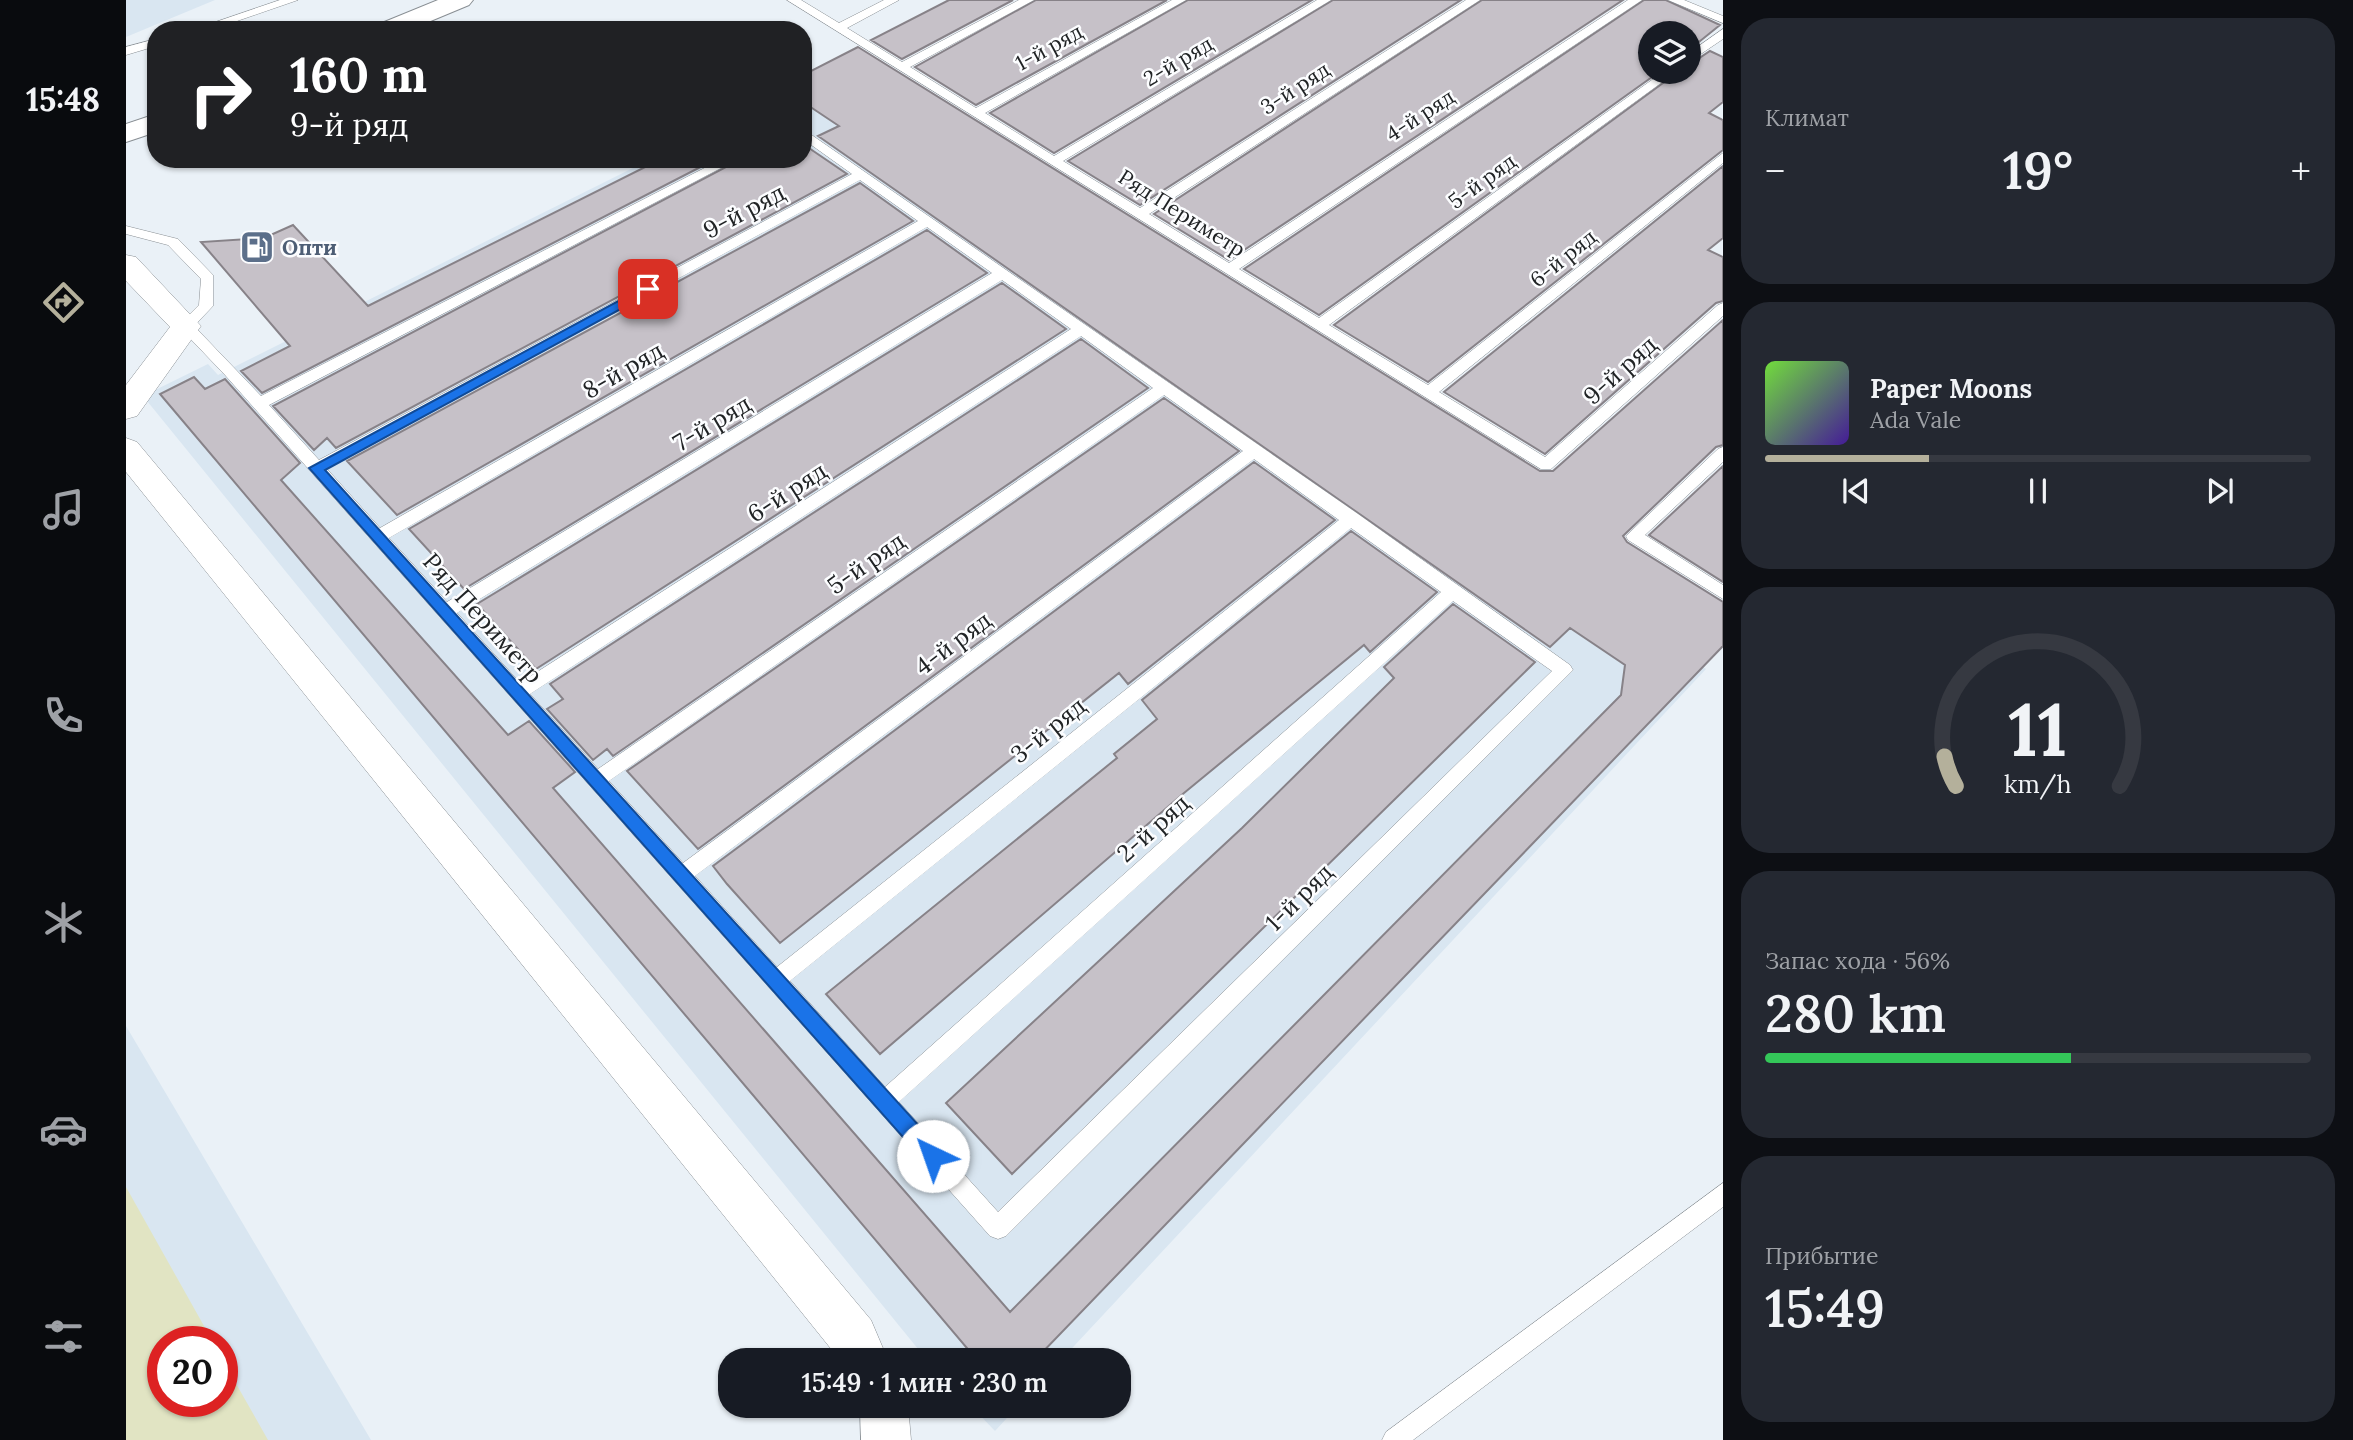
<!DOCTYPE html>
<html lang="ru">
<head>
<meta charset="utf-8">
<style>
	body { margin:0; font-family:Lora,serif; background:#242831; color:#f1f3f6; height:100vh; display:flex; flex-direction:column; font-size:26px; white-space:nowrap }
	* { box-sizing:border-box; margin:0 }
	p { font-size:23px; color:#9ea1a6 }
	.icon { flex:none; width:38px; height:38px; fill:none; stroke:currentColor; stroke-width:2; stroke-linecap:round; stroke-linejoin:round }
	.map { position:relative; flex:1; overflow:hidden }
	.panel { display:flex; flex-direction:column; gap:18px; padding:18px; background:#0d0f14; width:630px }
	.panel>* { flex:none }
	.top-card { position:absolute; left:21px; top:21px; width:665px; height:147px; border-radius:28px; box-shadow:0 2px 5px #0004; background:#202124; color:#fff; overflow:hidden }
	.buttons { position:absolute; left:1512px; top:21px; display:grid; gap:14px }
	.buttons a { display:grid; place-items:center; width:63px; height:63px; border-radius:50%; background:#171b24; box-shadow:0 2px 5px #0004; font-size:35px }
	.speed { position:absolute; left:21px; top:1326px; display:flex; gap:14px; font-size:35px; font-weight:700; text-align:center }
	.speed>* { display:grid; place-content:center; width:91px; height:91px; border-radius:50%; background:#171b24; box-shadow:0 2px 5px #0004; line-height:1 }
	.speed .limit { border:10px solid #d22; background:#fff; color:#111 }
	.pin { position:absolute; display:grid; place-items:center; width:60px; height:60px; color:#fff; margin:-30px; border-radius:14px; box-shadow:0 4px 10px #0006 }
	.me { position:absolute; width:77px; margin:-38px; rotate:318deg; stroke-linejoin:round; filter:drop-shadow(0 0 5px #0008) }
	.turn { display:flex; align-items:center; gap:24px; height:147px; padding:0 28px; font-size:32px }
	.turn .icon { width:91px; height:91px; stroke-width:2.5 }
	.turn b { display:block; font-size:49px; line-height:60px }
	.big { font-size:52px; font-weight:600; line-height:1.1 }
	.panel .widget { flex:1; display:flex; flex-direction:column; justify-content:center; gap:10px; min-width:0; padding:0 24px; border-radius:28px; background:#242831 }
	.panel .dial { align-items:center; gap:0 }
	.dial svg { height:182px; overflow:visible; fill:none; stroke:#363941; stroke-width:7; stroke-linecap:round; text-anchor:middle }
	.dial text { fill:#f1f3f6; stroke:none }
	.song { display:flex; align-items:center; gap:21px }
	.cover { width:84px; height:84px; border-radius:10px; background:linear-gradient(135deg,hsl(100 70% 55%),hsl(260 70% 35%)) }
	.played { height:7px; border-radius:4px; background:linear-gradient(90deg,#b4b09b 30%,#363941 30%) }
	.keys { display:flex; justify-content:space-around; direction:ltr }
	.heat { display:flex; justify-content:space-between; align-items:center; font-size:38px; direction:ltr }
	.charge { height:10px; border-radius:5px; background:linear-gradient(90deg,#34c759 56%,#363941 0) }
	.trip { position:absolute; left:592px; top:1348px; width:413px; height:70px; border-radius:28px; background:#171b24; box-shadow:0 2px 5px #0004; font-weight:600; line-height:70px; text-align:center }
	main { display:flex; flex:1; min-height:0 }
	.tabs { display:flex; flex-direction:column; width:126px; justify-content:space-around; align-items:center; background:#090b0e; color:#9ea1a6 }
	.tabs .icon { width:49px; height:49px }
	.tabs .current { color:#b4b09b }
	.tabs b { font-size:32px; color:#f1f3f6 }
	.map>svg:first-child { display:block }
</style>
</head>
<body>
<main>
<nav class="tabs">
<b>15:48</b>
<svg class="icon current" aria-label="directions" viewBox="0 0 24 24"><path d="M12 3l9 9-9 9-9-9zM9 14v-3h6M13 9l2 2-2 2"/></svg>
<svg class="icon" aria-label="music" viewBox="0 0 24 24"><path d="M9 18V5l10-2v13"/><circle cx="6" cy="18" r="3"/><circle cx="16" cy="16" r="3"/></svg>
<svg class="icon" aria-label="phone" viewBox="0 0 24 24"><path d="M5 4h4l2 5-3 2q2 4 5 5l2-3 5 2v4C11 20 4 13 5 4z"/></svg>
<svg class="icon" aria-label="climate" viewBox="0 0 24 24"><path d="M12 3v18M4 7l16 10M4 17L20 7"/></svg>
<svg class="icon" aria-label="car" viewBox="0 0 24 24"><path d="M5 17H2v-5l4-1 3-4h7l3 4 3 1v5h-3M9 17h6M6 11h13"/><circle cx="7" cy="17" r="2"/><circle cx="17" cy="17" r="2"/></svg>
<svg class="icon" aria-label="filters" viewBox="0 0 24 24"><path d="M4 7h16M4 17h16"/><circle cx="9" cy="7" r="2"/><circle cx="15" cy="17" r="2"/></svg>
</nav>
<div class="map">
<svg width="1597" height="1440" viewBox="0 0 1597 1440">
	<rect width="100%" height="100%" fill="#eaf1f7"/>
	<path fill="#d9e6f1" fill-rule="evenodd" d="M0 0H89L0 37Z
		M687 79 1580 669 935 1360H801L17 396 82 364 92 375 525 159H677V84Z
		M0 1026 245 1440H0ZM37 1342H96V1402H37Z
		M844 1405H893L869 1431Z"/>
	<path fill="#e1e4c3" d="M0 1187 87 1342H37V1402H96V1359L142 1440H0Z"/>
	<path fill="#c6c1c8" stroke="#878288" stroke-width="2" d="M823 0H887L776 59 745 40Z
		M910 0H1041L850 105 789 67Z
		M1062 0H1186L928 153 864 113Z
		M1207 0H1335L1014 205 942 161Z
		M1356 0H1497L1103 260 1028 214Z
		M1518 0H1540L1594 25 1563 50V33H1524V72H1533L1193 315 1118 269Z
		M732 47 1414 471H1427L1597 320V445L1590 447 1497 536 1501 542 1597 602V646L909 1360H851L34 394 68 377 79 389 99 379 174 463 155 480 382 735 403 721 449 772 427 788 884 1312 1495 695 1499 665 1444 628 1424 647 692 136 713 126 677 102V75Z
		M1584 51 1597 57V102L1583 113 1597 120V150L1302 382 1208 325 1552 72H1563V65Z
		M677 144 721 174 210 448 201 438 188 450 147 406 615 159H677Z
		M535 159H590L136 393 115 371 164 346 75 242 138 238 167 225 242 306Z
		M1597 166V238L1582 250 1597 257V301L1590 303 1419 454 1318 392Z
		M734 183 787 221 271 515 221 461Z
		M801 230 861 273 338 589 283 529Z
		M876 283 940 329 410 669 351 604Z
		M955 339 1022 388 487 756 481 749 467 760 421 709 437 699 424 684Z
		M1038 398 1113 451 572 849 501 771Z
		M1128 462 1209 520 1002 684 993 673 654 943 601 884 587 866Z
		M1597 466V582L1523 535Z
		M1225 531 1311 592 1244 652 1238 645 1058 793 754 1054 700 994 991 758 988 754 1031 719 1016 700Z
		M1327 604 1409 662 886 1174 820 1103 1116 828 1268 678 1258 667Z"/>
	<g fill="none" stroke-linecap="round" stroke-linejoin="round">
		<g stroke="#888e93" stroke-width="1">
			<path id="lane" d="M154 0H172L85 30H66Z
				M661 0H675L713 23 758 0H773L721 28 776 62 893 0H908L784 67 850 108 1046 0H1060L859 113 928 156 1191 0H1205L937 161 1014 208 1340 0H1354L1023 214 1103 263 1502 0H1516L1113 269 1193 318 1537 72H1550L1203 325 1302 385 1597 153V163L1313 392 1419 457 1592 305 1597 303V316L1425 469H1415Z
				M1542 0H1558L1597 16V23Z
				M1597 29V39L1563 62V53Z
				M30 39V46L0 55V47Z
				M677 129 1232 514 1444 665 1447 670 880 1236 872 1239 864 1236 99 375 55 329V323L73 305 75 279 42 245 0 234V226L52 239 87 275V306L68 326 135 396 596 159H612L143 405 193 460 726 174 677 139ZM734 180 792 221 254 528 201 469ZM801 227 866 273 321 602 263 538ZM876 280 945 329 394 683 331 613ZM955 336 1027 388 472 769 404 694ZM1038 395 1117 451 557 863 483 781ZM1128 459 1213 520 651 967 569 876ZM1225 528 1315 592 759 1087 664 981ZM1327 601 1426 671 872 1212 773 1102Z
				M1597 447V462L1519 535 1597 585V599L1502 540 1500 536 1592 449Z
				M1597 1183V1207L1287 1440H1256L1260 1432Z"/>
		</g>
		<g stroke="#888e93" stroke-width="1">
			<path id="street" d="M0 255 10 257 75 326 11 416 0 419V385L44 327 0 281Z
				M0 438 11 442 745 1320 762 1360H714L0 472Z
				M734 1405H782L785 1440H735Z"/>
		</g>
		<g stroke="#888e93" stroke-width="2">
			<path id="secondary" d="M312 0H347L343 5 283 30H247L251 25Z
				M30 114V132L0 142V124Z"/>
		</g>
		<use href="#lane" fill="#fff" fill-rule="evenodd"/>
		<use href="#street" fill="#fff" fill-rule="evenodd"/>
		<use href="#secondary" fill="#fff" fill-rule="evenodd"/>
	</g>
	<path fill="#1a73e8" stroke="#114b97" stroke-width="2" d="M522 285 528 289 526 292 199 470 814 1149 816 1156 814 1163 807 1166 800 1163 183 468Z"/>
	<defs>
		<g id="fuel-square" transform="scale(1.75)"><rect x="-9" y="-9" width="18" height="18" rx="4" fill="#5c6f8a" stroke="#fcfdff"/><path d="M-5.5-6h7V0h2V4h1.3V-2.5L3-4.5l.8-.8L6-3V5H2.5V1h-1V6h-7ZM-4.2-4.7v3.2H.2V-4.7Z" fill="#fff"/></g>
	</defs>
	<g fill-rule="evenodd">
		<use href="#fuel-square" x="131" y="247"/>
	</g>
	<g text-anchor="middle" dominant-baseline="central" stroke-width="5" stroke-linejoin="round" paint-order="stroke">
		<g font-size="21" fill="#202325" stroke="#fcfdff">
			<text transform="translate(923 47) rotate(-29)">1-й ряд</text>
			<text transform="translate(1052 61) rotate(-31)">2-й ряд</text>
			<text transform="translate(1169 88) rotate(-33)">3-й ряд</text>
			<text transform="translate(1294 115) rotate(-33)">4-й ряд</text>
			<text transform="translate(1356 181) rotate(-36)">5-й ряд</text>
			<text transform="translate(1056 213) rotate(32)">Ряд Периметр</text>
			<text transform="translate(1437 258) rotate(-39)">6-й ряд</text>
		</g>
		<g font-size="21" font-weight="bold" fill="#4e5e75" stroke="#fcfdff" text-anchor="start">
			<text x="156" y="247">Опти</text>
		</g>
		<g font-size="24" fill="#202325" stroke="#fcfdff">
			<text transform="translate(618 211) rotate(-28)">9-й ряд</text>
			<text transform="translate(497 370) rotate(-30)">8-й ряд</text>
			<text transform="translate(1494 370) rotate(-42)">9-й ряд</text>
			<text transform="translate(586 423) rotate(-31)">7-й ряд</text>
			<text transform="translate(661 492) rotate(-33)">6-й ряд</text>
			<text transform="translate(740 563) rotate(-35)">5-й ряд</text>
			<text transform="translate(357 618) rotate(48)">Ряд Периметр</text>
			<text transform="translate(827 643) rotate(-37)">4-й ряд</text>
			<text transform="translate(922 730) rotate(-39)">3-й ряд</text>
			<text transform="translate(1027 828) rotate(-42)">2-й ряд</text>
			<text transform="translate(1173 897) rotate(-45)">1-й ряд</text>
		</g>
	</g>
</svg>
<div class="buttons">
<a><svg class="icon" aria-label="layers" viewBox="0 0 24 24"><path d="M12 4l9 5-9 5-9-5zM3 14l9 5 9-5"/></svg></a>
</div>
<div class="speed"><div class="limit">20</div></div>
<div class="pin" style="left:522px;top:289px;background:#d93025"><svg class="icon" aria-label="arrive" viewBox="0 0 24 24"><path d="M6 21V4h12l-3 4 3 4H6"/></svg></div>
<svg class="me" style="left:807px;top:1156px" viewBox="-20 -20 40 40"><circle r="19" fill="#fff"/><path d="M0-13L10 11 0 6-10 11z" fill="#1a73e8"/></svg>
<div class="trip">15:49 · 1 мин · 230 m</div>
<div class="top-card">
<div class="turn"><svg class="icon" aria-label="right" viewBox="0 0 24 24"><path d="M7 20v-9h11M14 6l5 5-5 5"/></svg><div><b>160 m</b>9-й ряд</div></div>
</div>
</div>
<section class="panel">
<div class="widget"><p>Климат</p>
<div class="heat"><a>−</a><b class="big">19°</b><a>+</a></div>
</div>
<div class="widget">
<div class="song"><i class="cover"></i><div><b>Paper Moons</b><p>Ada Vale</p></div></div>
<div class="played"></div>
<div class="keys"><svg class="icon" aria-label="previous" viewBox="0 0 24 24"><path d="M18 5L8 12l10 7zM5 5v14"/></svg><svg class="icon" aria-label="pause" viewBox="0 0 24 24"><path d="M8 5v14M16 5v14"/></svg><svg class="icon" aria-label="next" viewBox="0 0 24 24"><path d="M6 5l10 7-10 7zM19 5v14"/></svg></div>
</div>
<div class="widget dial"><svg viewBox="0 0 100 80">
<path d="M14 69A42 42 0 1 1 86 69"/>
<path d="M14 69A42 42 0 0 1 9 56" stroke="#b4b09b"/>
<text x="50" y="56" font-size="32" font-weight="700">11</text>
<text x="50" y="72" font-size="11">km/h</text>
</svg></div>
<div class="widget"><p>Запас хода · 56%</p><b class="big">280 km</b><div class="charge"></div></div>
<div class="widget"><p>Прибытие</p><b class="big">15:49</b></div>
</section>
</main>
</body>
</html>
